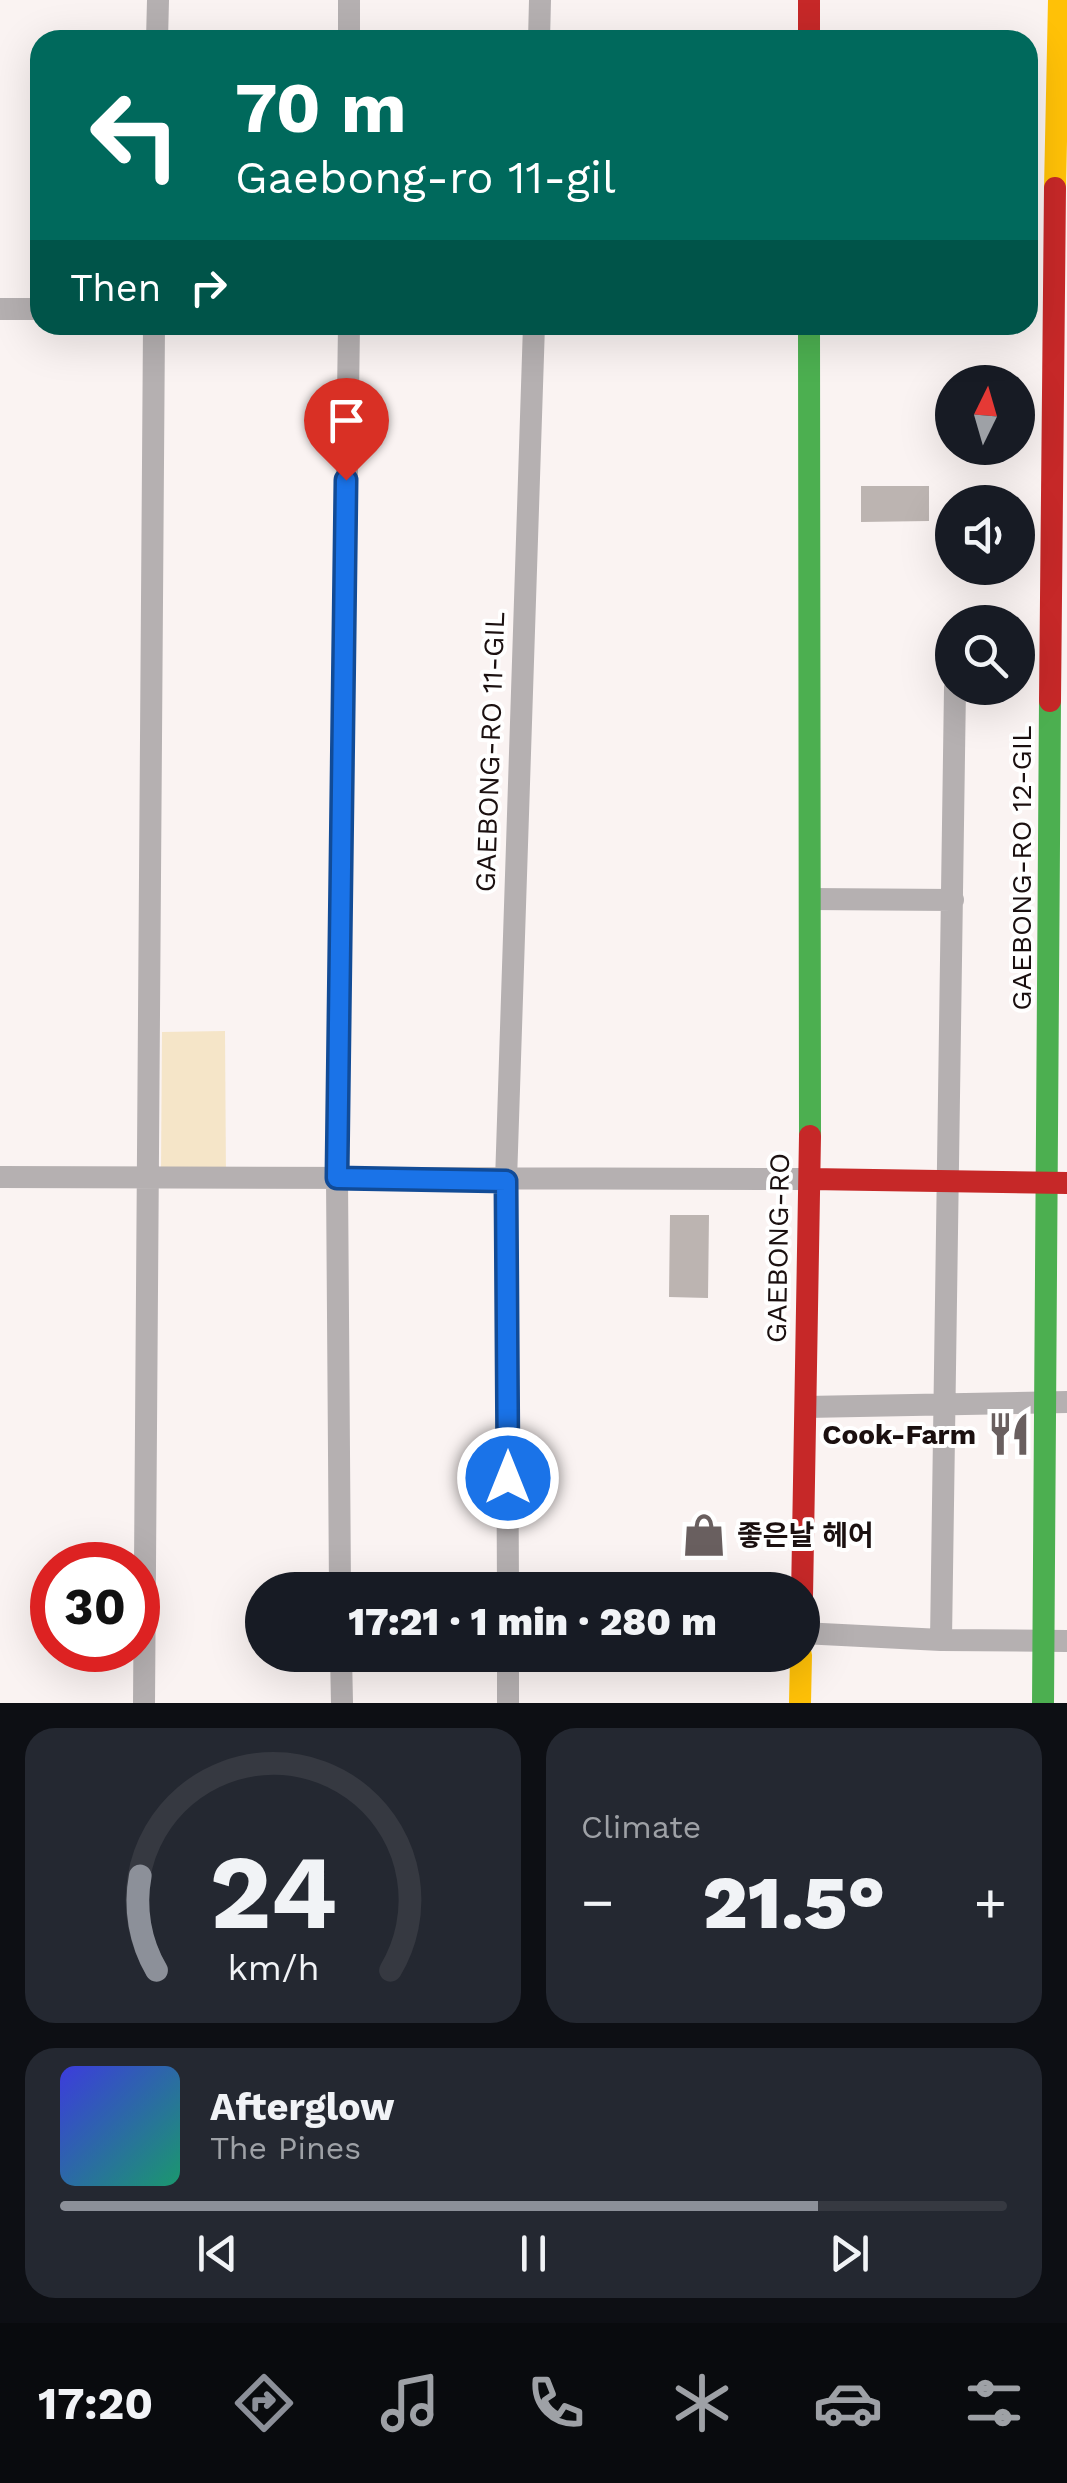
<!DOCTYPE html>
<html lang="en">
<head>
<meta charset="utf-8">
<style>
	body { margin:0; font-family:"Work Sans","Noto Sans KR",sans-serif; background:#242831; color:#f1f3f6; height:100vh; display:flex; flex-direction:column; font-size:38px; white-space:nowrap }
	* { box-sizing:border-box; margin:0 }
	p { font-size:32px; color:#9ea1a6 }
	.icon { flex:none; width:55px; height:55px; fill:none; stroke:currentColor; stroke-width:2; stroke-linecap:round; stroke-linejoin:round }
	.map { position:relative; height:1703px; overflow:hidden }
	.details { display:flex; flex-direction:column; gap:25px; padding:25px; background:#0d0f14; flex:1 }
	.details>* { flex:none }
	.hud { position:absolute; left:30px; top:30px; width:1008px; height:305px; border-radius:30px; box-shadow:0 10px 40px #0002; background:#00695c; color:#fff; overflow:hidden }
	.needle { width:65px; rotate:5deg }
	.tools { position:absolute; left:935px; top:365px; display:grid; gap:20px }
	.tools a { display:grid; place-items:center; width:100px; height:100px; border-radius:50%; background:#171b24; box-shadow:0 10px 40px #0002; font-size:50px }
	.speed { position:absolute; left:30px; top:1542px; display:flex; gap:20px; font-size:50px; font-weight:700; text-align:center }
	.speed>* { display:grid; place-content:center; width:130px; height:130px; border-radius:50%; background:#171b24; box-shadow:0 10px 40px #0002; line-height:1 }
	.speed .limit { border:15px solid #d22; background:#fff; color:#111 }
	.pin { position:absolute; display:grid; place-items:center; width:85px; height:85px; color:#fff; margin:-102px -42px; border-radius:50% 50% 50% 0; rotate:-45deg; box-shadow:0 0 10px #0007 }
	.pin .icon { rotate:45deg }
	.me { position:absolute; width:110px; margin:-55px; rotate:0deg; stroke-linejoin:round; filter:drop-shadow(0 0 8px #0008) }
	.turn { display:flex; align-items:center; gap:35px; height:210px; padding:0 40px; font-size:45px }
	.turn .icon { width:130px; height:130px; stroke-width:2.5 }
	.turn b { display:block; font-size:70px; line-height:85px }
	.then { display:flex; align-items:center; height:95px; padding:0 40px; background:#0003; gap:20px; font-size:38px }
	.big { font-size:75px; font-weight:800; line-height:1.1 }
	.details .widget { flex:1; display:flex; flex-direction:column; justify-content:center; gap:15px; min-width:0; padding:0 35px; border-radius:30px; background:#242831 }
	.details .dial { align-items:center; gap:0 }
	.dial svg { height:260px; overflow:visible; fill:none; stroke:#363941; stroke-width:7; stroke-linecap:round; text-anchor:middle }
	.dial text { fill:#f1f3f6; stroke:none }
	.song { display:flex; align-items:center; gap:30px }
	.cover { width:120px; height:120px; border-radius:15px; background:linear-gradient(135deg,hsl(240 70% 55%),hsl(160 70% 35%)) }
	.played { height:10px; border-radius:5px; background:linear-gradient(90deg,#8c9099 80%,#363941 80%) }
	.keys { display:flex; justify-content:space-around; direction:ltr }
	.heat { display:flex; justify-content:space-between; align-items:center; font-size:55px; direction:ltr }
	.details .tiles { flex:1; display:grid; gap:25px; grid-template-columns:1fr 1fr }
	.widget:last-child { grid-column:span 2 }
	.trip { position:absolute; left:245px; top:1572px; width:575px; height:100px; border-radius:50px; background:#171b24; box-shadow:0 10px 40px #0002; font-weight:800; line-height:100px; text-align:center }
	.tabs { display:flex; height:160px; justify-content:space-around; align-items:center; background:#090b0e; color:#9ea1a6 }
	.tabs .icon { width:70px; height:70px }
	.tabs .active { color:#8c9099 }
	.tabs b { font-size:45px; color:#f1f3f6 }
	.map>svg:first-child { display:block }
</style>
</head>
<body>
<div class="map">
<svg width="1067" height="1703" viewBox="0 0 1067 1703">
	<rect width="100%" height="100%" fill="#faf3f2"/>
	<path fill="#f5e5c8" d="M225 1031 226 1178 161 1169 162 1032Z"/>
	<path fill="#bcb4b1" d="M861 486H929V521L861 522Z
		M670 1215H709L708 1298 669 1297Z"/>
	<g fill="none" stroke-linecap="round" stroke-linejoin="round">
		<path stroke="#b5b0b1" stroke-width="22" d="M157 40 158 0
			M349 40V0
			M539 40 540 0
			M0 309H40
			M810 899 953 900
			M0 1177 810 1179
			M806 1407 1067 1402
			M340 1590 337 1178 349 325
			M508 1590 506 1181 534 325
			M802 1633 941 1640 1067 1641
			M941 1640 955 688
			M341 1655 342 1703
			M144 1703 154 325
			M508 1703V1655"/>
		<path stroke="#4caf50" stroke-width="22" d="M809 325 810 1136
			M1043 1703 1050 701"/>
		<path stroke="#ffc107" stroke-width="22" d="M1055 188 1059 0
			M800 1703 801 1655"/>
		<path stroke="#c62828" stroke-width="22" d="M809 0V40
			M1050 701 1055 188
			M810 1179 1067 1183
			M802 1597 810 1136"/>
	</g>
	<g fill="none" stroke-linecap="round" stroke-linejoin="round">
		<g stroke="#114b97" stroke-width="25">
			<path id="route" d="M346 480 337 1178 506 1181 508 1478"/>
		</g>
		<use href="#route" stroke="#1a73e8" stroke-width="18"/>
	</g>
	<defs>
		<g id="restaurant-bare" transform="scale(3.45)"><path d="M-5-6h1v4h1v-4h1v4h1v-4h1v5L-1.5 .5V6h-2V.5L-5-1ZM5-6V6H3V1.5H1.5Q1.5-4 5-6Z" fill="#695f5f" stroke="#fff" stroke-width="2.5" paint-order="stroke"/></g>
		<g id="shop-bare" transform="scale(3.45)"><path d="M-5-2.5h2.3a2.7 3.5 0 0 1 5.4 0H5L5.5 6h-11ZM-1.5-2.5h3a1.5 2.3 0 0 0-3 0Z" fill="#695f5f" stroke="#fff" stroke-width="2.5" paint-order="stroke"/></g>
	</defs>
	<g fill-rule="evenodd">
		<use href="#restaurant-bare" x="1009" y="1434"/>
		<use href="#shop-bare" x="704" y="1535"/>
	</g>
	<g text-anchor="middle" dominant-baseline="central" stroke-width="8" stroke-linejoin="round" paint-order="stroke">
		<g font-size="28" fill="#1b1010" stroke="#fff">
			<text transform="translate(490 752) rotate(-88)">GAEBONG-RO 11-GIL</text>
			<text transform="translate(1021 868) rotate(-90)">GAEBONG-RO 12-GIL</text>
			<text transform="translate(778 1248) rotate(-89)">GAEBONG-RO</text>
		</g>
		<g font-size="28" font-weight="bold" fill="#1b1010" stroke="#fff" text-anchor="end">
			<text x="976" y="1434">Cook-Farm</text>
			<text x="737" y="1535" text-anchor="start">좋은날 헤어</text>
		</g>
	</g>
</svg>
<div class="tools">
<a><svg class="needle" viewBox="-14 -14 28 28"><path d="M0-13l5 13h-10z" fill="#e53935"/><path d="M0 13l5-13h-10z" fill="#9ea1a6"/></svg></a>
<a><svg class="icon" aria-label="sound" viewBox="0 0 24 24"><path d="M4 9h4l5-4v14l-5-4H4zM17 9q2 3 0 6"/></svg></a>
<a><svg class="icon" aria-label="search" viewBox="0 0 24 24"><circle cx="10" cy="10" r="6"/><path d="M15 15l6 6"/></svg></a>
</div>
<div class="speed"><div class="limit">30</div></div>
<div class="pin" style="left:346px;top:480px;background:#d93025"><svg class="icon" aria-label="arrive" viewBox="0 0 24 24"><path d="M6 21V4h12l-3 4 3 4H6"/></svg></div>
<svg class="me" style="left:508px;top:1478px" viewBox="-20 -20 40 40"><circle r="17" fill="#1a73e8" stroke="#fff" stroke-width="3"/><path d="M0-11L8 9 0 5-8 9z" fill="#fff"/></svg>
<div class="trip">17:21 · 1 min · 280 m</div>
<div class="hud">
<div class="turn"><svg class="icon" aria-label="left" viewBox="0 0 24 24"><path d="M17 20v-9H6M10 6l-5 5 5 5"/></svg><div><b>70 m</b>Gaebong-ro 11-gil</div></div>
<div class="then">Then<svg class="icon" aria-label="right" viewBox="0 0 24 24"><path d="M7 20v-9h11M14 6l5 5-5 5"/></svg></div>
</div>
</div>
<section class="details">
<div class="tiles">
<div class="widget dial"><svg viewBox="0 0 100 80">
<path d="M14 69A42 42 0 1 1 86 69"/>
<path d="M14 69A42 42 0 0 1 9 40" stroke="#8c9099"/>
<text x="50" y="56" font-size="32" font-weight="700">24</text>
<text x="50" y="72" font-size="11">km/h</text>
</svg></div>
<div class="widget"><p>Climate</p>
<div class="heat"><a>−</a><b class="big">21.5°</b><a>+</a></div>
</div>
<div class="widget">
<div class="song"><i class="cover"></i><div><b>Afterglow</b><p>The Pines</p></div></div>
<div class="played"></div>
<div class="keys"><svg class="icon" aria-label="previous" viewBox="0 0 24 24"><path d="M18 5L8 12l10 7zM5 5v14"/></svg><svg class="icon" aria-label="pause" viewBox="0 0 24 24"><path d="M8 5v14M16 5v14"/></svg><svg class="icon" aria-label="next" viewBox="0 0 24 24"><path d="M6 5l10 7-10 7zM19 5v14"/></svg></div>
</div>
</div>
</section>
<nav class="tabs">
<b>17:20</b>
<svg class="icon active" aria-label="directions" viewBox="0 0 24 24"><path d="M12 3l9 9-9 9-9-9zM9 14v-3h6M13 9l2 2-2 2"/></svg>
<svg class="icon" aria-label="music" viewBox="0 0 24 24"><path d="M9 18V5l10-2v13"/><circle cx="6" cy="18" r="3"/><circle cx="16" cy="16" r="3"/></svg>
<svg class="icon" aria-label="phone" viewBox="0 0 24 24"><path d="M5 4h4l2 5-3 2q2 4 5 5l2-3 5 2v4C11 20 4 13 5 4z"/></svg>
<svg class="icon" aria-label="climate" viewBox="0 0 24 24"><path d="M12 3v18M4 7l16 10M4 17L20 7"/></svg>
<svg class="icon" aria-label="car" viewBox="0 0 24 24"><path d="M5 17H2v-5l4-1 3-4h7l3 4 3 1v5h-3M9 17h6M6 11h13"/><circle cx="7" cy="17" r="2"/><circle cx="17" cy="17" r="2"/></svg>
<svg class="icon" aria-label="filters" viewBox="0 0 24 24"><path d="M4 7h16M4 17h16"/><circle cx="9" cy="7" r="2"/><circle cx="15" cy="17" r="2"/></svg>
</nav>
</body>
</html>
